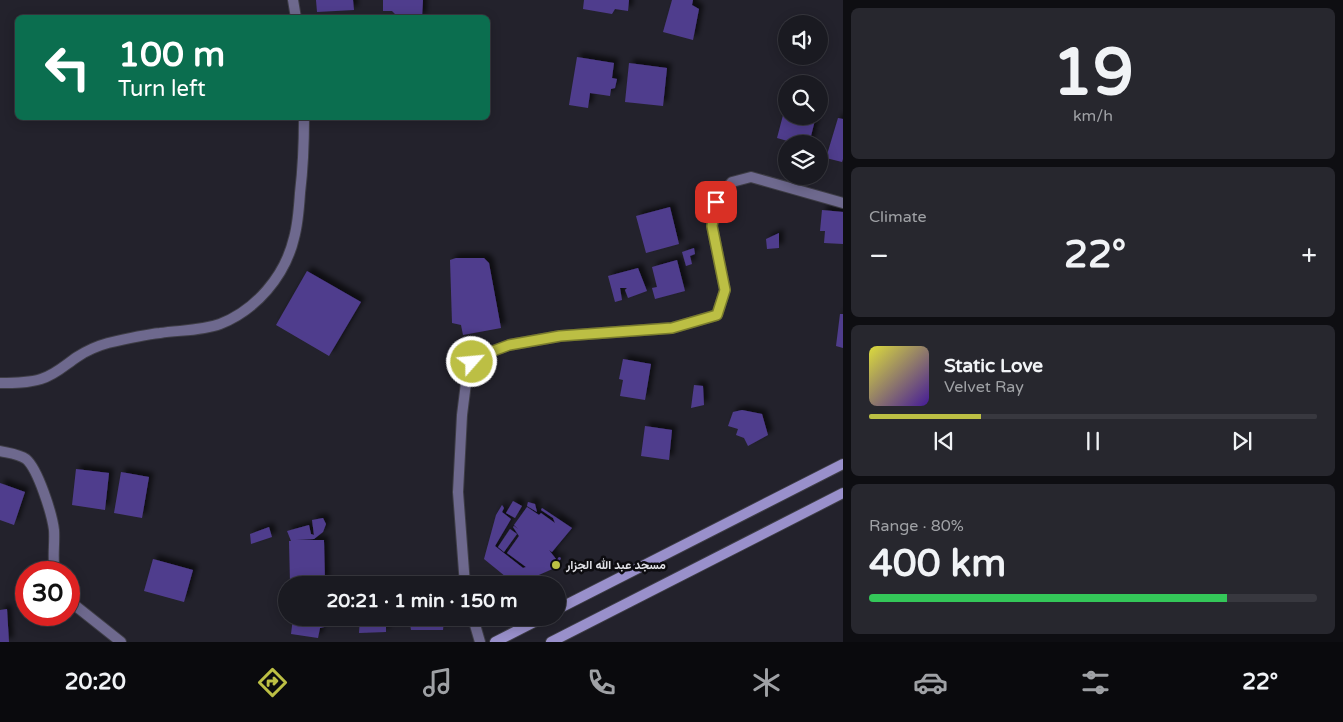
<!DOCTYPE html>
<html lang="en">
<head>
<meta charset="utf-8">
<style>
	body { margin:0; font-family:"Varela Round",Vazirmatn,sans-serif; background:#27272e; color:#f1f3f6; height:100vh; display:flex; flex-direction:column; font-size:19px; white-space:nowrap }
	* { box-sizing:border-box; margin:0 }
	p { font-size:16px; color:#9fa1a5 }
	.icon { flex:none; width:28px; height:28px; fill:none; stroke:currentColor; stroke-width:2; stroke-linecap:round; stroke-linejoin:round }
	.map { position:relative; flex:1; overflow:hidden }
	.details { display:flex; flex-direction:column; gap:8px; padding:8px; background:#0e0e12; width:500px }
	.details>* { flex:none }
	.top-card { position:absolute; left:15px; top:15px; width:475px; height:105px; border-radius:8px; box-shadow:0 2px 12px #0003,0 0 0 1px #38383f; background:#0b6e4f; color:#fff; overflow:hidden }
	.buttons { position:absolute; left:778px; top:15px; display:grid; gap:10px }
	.buttons a { display:grid; place-items:center; width:50px; height:50px; border-radius:50%; background:#1a1a21; box-shadow:0 2px 12px #0003,0 0 0 1px #38383f; font-size:25px }
	.speed { position:absolute; left:15px; top:561px; display:flex; gap:10px; font-size:25px; font-weight:700; text-align:center }
	.speed>* { display:grid; place-content:center; width:65px; height:65px; border-radius:50%; background:#1a1a21; box-shadow:0 2px 12px #0003,0 0 0 1px #38383f; line-height:1 }
	.speed .limit { border:8px solid #d22; background:#fff; color:#111 }
	.pin { position:absolute; display:grid; place-items:center; width:42px; height:42px; color:#fff; margin:-21px; border-radius:10px; box-shadow:0 2px 8px #0006 }
	.me { position:absolute; width:55px; margin:-28px; rotate:63deg; stroke-linejoin:round; filter:drop-shadow(0 0 4px #0008) }
	.turn { display:flex; align-items:center; gap:18px; height:105px; padding:0 20px; font-size:22px }
	.turn .icon { width:65px; height:65px; stroke-width:2.5 }
	.turn b { display:block; font-size:35px; line-height:42px }
	.big { font-size:38px; font-weight:700; line-height:1.1 }
	.details .widget { flex:1; display:flex; flex-direction:column; justify-content:center; gap:8px; min-width:0; padding:0 18px; border-radius:8px; background:#27272e }
	.details .dial { align-items:center; gap:0 }
	.dial b { font-size:65px; line-height:1 }
	.song { display:flex; align-items:center; gap:15px }
	.cover { width:60px; height:60px; border-radius:8px; background:linear-gradient(135deg,hsl(60 70% 55%),hsl(260 70% 35%)) }
	.played { height:5px; border-radius:2px; background:linear-gradient(90deg,#bcbf44 25%,#38383f 25%) }
	.keys { display:flex; justify-content:space-around; direction:ltr }
	.heat { display:flex; justify-content:space-between; align-items:center; font-size:28px; direction:ltr }
	.charge { height:8px; border-radius:4px; background:linear-gradient(90deg,#34c759 80%,#38383f 0) }
	.trip { position:absolute; left:278px; top:576px; width:288px; height:50px; border-radius:25px; background:#1a1a21; box-shadow:0 2px 12px #0003,0 0 0 1px #38383f; font-weight:700; line-height:50px; text-align:center }
	.tab-bar { display:flex; height:80px; justify-content:space-around; align-items:center; background:#0a0a0d; color:#9fa1a5 }
	.tab-bar .icon { width:35px; height:35px }
	.tab-bar .on { color:#bcbf44 }
	.tab-bar b { font-size:22px; color:#f1f3f6 }
	main { display:flex; flex:1; min-height:0 }
	.map>svg:first-child { display:block }
</style>
</head>
<body>
<main>
<div class="map">
<svg width="843" height="642" viewBox="0 0 843 642">
	<defs>
		<filter id="shadow"><feDropShadow dx="4.5" dy="-4.5" stdDeviation="2.5" flood-color="#0009"/></filter>
	</defs>
	<rect width="100%" height="100%" fill="#23222c"/>
	<path fill="#503d8d" filter="url(#shadow)" d="M316 0H353L354 10 317 12Z
		M383 0H423L422 18 398 17 392 11H383Z
		M584 0H629L628 11 615 9 612 14 583 9Z
		M672 0H693L692 5 699 9 693 40 663 32Z
		M577 57 614 63 612 78 617 79 615 88 611 89 610 96 590 93 588 108 569 105Z
		M629 63 667 68 663 106 625 102Z
		M786 104V116H816L809 144H798L777 138Z
		M838 118 843 119V159L842 162 826 158Z
		M670 207 679 244 646 253 636 216Z
		M822 210 843 212V244L824 243 825 231H820Z
		M779 233V248L767 249 766 239Z
		M694 248 695 254 690 256 692 264 686 266 682 252Z
		M456 258H484L489 263 501 328 463 335 461 325 452 323 450 260Z
		M677 260 685 291 655 299 652 288 657 287 652 267Z
		M638 268 647 291 628 298 625 290 627 288H620L622 300 615 302 608 276Z
		M307 271 361 302 329 356 276 325Z
		M840 314H843V348L836 346Z
		M623 359 651 364 645 400 620 396 623 380 619 379Z
		M694 385 703 386 704 405 691 408Z
		M742 410 762 414 768 435 748 446 744 438 736 435 738 429 728 426 733 412Z
		M645 426 672 430 669 460 641 456Z
		M76 469 109 473 105 510 72 505Z
		M121 472 149 477 142 518 114 513Z
		M0 483 25 492 14 525 0 520Z
		M513 501 522 506 515 518 506 513Z
		M528 502 535 504 537 512 527 506Z
		M502 505 504 508 502 512 511 519 495 546 523 568 526 567 507 553 519 536 513 527 514 526 518 529 514 525 527 507 539 515 541 513 555 523 553 518 541 510 542 508 572 528 552 552 549 550 556 559 553 561 555 563 559 557 561 558 557 567 516 585 484 559 496 515Z
		M323 518 326 524 323 532 314 539 296 540H324L325 582 290 583 289 541H291L287 531 309 525 311 534 314 535 312 520Z
		M269 527 272 537 251 544 250 534Z
		M510 529 517 534 504 552 498 547Z
		M153 559 193 570 184 602 144 591Z
		M7 609 9 642H0V610Z
		M293 618H338L337 624 320 628 318 638 291 634Z
		M360 618H396V619L386 625V632L359 633Z
		M409 618H444L443 630H411Z"/>
	<g fill="none" stroke-linecap="round" stroke-linejoin="round">
		<g stroke="#3e3d46" stroke-width="12">
			<path id="street" d="M293 0 296 18
				M0 383C14 383 28 383 41 379 55 375 65 365 77 357 86 351 97 346 108 343 125 339 142 335 160 333 180 330 201 331 220 324 256 310 285 276 294 238 298 224 299 208 300 193 303 168 304 143 304 118
				M0 451C8 453 19 454 26 459 38 469 52 514 54 530 55 545 52 558 55 572
				M465 585 458 492 462 415 466 383 472 362 485 354 509 345 560 336 672 328 717 315 725 290 712 226 715 202 732 182 751 177 843 203
				M69 598 77 607 121 642
				M473 618 480 642"/>
		</g>
		<g stroke="#3e3d46" stroke-width="12">
			<path id="secondary" d="M556 610 843 464
				M495 642 542 618
				M551 642 843 493"/>
		</g>
		<use href="#street" stroke="#6e698e" stroke-width="10"/>
		<use href="#secondary" stroke="#9990cb" stroke-width="10"/>
	</g>
	<g fill="none" stroke-linecap="round" stroke-linejoin="round">
		<g stroke="#7a7c2c" stroke-width="12">
			<path id="route" d="M472 362 485 354 509 345 560 336 672 328 717 315 725 290 712 226 716 202"/>
		</g>
		<use href="#route" stroke="#bcbf44" stroke-width="9"/>
	</g>
	<circle fill="#bcbf44" stroke="#0d0c10" stroke-width="2" cx="556" cy="565" r="5"/>
	<g text-anchor="middle" dominant-baseline="central" stroke-width="5" stroke-linejoin="round" paint-order="stroke">
		<g font-size="12" font-weight="bold" fill="#e2e2e8" stroke="#0d0c10" text-anchor="start">
			<text x="566" y="565">مسجد عبد الله الجزار</text>
		</g>
	</g>
</svg>
<div class="buttons">
<a><svg class="icon" aria-label="sound" viewBox="0 0 24 24"><path d="M4 9h4l5-4v14l-5-4H4zM17 9q2 3 0 6"/></svg></a>
<a><svg class="icon" aria-label="search" viewBox="0 0 24 24"><circle cx="10" cy="10" r="6"/><path d="M15 15l6 6"/></svg></a>
<a><svg class="icon" aria-label="layers" viewBox="0 0 24 24"><path d="M12 4l9 5-9 5-9-5zM3 14l9 5 9-5"/></svg></a>
</div>
<div class="speed"><div class="limit">30</div></div>
<div class="pin" style="left:716px;top:202px;background:#d93025"><svg class="icon" aria-label="arrive" viewBox="0 0 24 24"><path d="M6 21V4h12l-3 4 3 4H6"/></svg></div>
<svg class="me" style="left:472px;top:362px" viewBox="-20 -20 40 40"><circle r="17" fill="#bcbf44" stroke="#fff" stroke-width="3"/><path d="M0-11L8 9 0 5-8 9z" fill="#fff"/></svg>
<div class="trip">20:21 · 1 min · 150 m</div>
<div class="top-card">
<div class="turn"><svg class="icon" aria-label="left" viewBox="0 0 24 24"><path d="M17 20v-9H6M10 6l-5 5 5 5"/></svg><div><b>100 m</b>Turn left</div></div>
</div>
</div>
<section class="details">
<div class="widget dial"><b>19</b><p>km/h</p></div>
<div class="widget"><p>Climate</p>
<div class="heat"><a>−</a><b class="big">22°</b><a>+</a></div>
</div>
<div class="widget">
<div class="song"><i class="cover"></i><div><b>Static Love</b><p>Velvet Ray</p></div></div>
<div class="played"></div>
<div class="keys"><svg class="icon" aria-label="previous" viewBox="0 0 24 24"><path d="M18 5L8 12l10 7zM5 5v14"/></svg><svg class="icon" aria-label="pause" viewBox="0 0 24 24"><path d="M8 5v14M16 5v14"/></svg><svg class="icon" aria-label="next" viewBox="0 0 24 24"><path d="M6 5l10 7-10 7zM19 5v14"/></svg></div>
</div>
<div class="widget"><p>Range · 80%</p><b class="big">400 km</b><div class="charge"></div></div>
</section>
</main>
<nav class="tab-bar">
<b>20:20</b>
<svg class="icon on" aria-label="directions" viewBox="0 0 24 24"><path d="M12 3l9 9-9 9-9-9zM9 14v-3h6M13 9l2 2-2 2"/></svg>
<svg class="icon" aria-label="music" viewBox="0 0 24 24"><path d="M9 18V5l10-2v13"/><circle cx="6" cy="18" r="3"/><circle cx="16" cy="16" r="3"/></svg>
<svg class="icon" aria-label="phone" viewBox="0 0 24 24"><path d="M5 4h4l2 5-3 2q2 4 5 5l2-3 5 2v4C11 20 4 13 5 4z"/></svg>
<svg class="icon" aria-label="climate" viewBox="0 0 24 24"><path d="M12 3v18M4 7l16 10M4 17L20 7"/></svg>
<svg class="icon" aria-label="car" viewBox="0 0 24 24"><path d="M5 17H2v-5l4-1 3-4h7l3 4 3 1v5h-3M9 17h6M6 11h13"/><circle cx="7" cy="17" r="2"/><circle cx="17" cy="17" r="2"/></svg>
<svg class="icon" aria-label="filters" viewBox="0 0 24 24"><path d="M4 7h16M4 17h16"/><circle cx="9" cy="7" r="2"/><circle cx="15" cy="17" r="2"/></svg>
<b>22°</b>
</nav>
</body>
</html>
